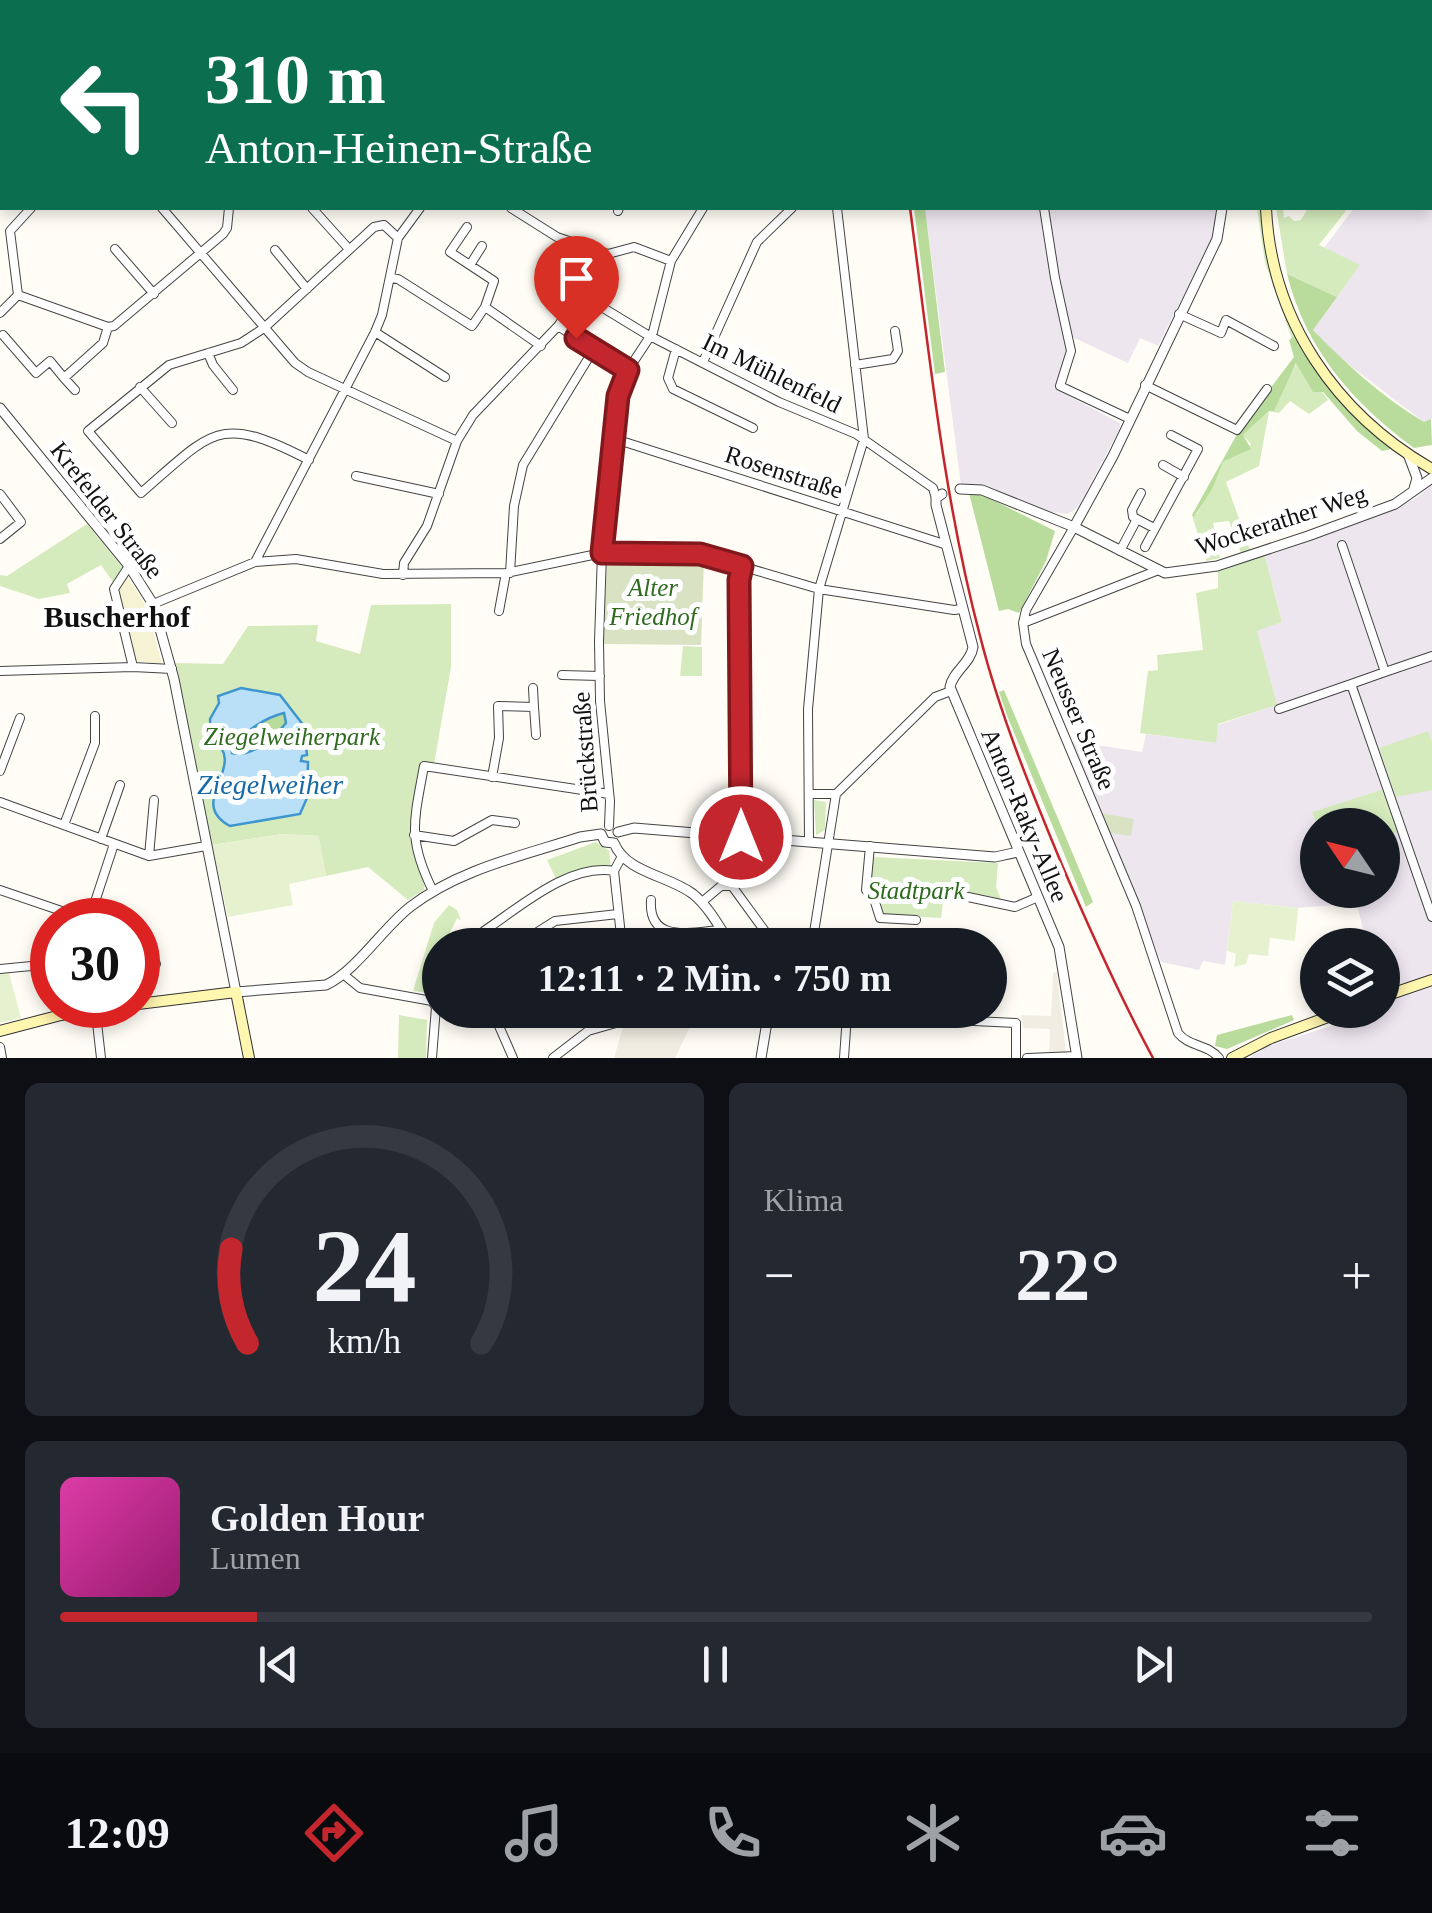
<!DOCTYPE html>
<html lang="de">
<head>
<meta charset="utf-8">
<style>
	body { margin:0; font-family:Georgia,serif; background:#242831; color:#f1f3f6; height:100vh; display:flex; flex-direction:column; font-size:38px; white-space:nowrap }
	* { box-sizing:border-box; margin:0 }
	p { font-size:32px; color:#9ea1a6 }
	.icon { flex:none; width:55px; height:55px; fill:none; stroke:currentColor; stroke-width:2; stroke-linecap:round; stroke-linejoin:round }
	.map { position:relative; height:1058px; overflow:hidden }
	.panel { display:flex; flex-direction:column; gap:25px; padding:25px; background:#0d0f14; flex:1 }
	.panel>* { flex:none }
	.banner { position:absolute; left:0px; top:0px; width:1432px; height:210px; box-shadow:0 5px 15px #0003; background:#0b6e4f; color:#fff; overflow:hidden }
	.needle { width:65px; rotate:305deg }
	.controls { position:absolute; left:1300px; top:808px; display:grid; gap:20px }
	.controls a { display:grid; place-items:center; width:100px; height:100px; border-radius:50%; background:#171b24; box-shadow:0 5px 15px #0003; font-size:50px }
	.speed { position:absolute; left:30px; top:898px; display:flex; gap:20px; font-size:50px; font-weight:700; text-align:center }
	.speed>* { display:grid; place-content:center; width:130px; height:130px; border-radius:50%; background:#171b24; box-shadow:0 5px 15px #0003; line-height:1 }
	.speed .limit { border:15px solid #d22; background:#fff; color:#111 }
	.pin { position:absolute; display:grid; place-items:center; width:85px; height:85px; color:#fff; margin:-102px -42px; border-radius:50% 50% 50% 0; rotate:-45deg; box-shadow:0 0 10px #0007 }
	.pin .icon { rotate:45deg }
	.me { position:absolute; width:110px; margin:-55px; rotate:0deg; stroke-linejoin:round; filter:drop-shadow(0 0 8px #0008) }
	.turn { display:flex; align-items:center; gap:35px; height:210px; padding:0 40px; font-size:45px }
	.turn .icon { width:130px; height:130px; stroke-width:2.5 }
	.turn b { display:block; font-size:70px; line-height:85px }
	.big { font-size:75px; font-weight:600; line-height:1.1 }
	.panel .tile { flex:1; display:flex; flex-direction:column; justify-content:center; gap:15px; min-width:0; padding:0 35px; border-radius:15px; background:#242831 }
	.panel .dial { align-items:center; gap:0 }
	.dial svg { height:260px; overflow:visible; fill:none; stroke:#363941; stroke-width:7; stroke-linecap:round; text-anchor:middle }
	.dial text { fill:#f1f3f6; stroke:none }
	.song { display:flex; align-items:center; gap:30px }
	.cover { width:120px; height:120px; border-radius:15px; background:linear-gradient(135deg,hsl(320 70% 55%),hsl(320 70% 35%)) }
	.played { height:10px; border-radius:5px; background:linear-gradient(90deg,#c4262e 15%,#363941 15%) }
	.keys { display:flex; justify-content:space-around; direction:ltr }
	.heat { display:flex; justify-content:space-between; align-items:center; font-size:55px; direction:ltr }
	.panel .tiles { flex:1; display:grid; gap:25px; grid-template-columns:1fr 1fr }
	.tile:last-child { grid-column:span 2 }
	.trip { position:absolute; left:422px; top:928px; width:585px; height:100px; border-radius:50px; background:#171b24; box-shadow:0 5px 15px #0003; font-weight:600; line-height:100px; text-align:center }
	.menu { display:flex; height:160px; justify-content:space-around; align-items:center; background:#090b0e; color:#9ea1a6 }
	.menu .icon { width:70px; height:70px }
	.menu .on { color:#c4262e }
	.menu b { font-size:45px; color:#f1f3f6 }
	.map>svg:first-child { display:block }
</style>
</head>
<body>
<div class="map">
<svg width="1432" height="1058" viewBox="0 0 1432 1058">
	<rect width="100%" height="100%" fill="#fffdf5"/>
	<path fill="#eee6ef" d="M1020 0H1250V2H1020Z
		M1432 104V419L1424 422 1340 358 1313 330 1359 266 1324 248 1354 208H1430Z
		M925 208H1219L1213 237 1158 346 1140 338 1128 363 1068 335V356L1054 388 1120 423V428L1079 506 1073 511 1067 514 1051 512 982 485H961Z
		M1432 485V1058H1249L1268 1046 1382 1010V945H1367L1357 905 1358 890H1382L1383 838 1405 830 1391 787 1312 812 1317 827 1318 890H1349L1347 904 1298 908 1233 901 1225 965 1203 961 1199 970 1161 962 1071 741 1142 752 1146 734 1215 743 1218 725 1276 705 1256 630 1282 621 1265 556 1343 529 1413 500Z"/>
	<path fill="#f6f3d4" d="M125 573 145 604 162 664 136 661 116 590Z"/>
	<path fill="#d5ebbd" d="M1257 208H1261L1266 247 1296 335 1292 339 1265 263Z
		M1276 208H1283L1284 218 1289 216 1294 221 1301 220 1308 208H1348L1319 245 1360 265 1337 297 1287 274Z
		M561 244 600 257 587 282 554 264Z
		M1297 363 1313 391 1322 392 1328 400 1309 414 1290 401 1279 413 1269 411 1259 466 1226 482 1250 550 1241 553 1229 521 1213 523 1220 558 1206 561 1192 515 1197 514 1223 462 1245 452 1251 444 1243 435 1269 411Z
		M87 524 122 567 113 582 101 565 67 584 70 593 39 599 0 586V575L7 576Z
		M1265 556 1282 622 1257 631 1277 705 1218 724 1216 743 1140 733 1148 671 1158 670 1157 655 1203 650 1196 593 1218 588V569Z
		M451 604V667L434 764 421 763C417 791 407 824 413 852 415 866 427 876 424 890L408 900 368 867 326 876 318 836 282 834 212 845 174 663 223 664 248 626 318 625 316 641 360 654 371 605Z
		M683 646 702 647V676H680Z
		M1428 731 1432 742V790L1396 797 1379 748Z
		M1384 789 1399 832 1383 838 1382 825 1317 827 1312 812Z
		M814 800 826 802 825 830 816 835Z
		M596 842 609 851 611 866 590 868 532 894 556 879 547 860Z
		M872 857 998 863 996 887 1002 902 944 894 941 918 885 915 881 911 882 889H869Z
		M449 905 457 910 461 920 457 918 444 945H440L432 991 430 993 413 991 434 923Z
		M399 1015 427 1020 426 1058H398Z"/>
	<path fill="#b9dc9c" d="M914 208H925L945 372 935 374Z
		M1287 274 1337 297 1313 330C1346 364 1383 398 1424 422L1431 419 1432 445 1414 448C1353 403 1306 350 1287 274Z
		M1296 335C1319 380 1352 417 1391 449L1382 451 1357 431 1323 392H1313L1296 363 1274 411H1269L1243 435 1251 449 1223 462 1212 489 1194 517 1192 515 1241 427 1294 357 1289 340Z
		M969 493 985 496 1055 531 1046 561 1019 613 1008 609 999 611Z
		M1004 690 1093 902 1086 907 1008 718 999 692Z
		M284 713 286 723C273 738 251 758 232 753V745C249 731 263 719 284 713Z
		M1292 1015 1294 1020 1227 1049 1215 1046 1217 1035Z"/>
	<path fill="#d9e3c4" d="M607 557 704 561 701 645 603 644Z
		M1100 813 1134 819 1131 836 1110 833Z"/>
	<path fill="#e6f2cf" d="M282 834 319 836 326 876 289 884 293 905 228 917 212 845Z
		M1233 901 1298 908 1295 941 1270 938 1268 956 1249 954 1246 964 1234 967 1236 954 1227 951Z
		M9 973 21 1018 0 1023V974Z"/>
	<path fill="#f1ede2" d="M1057 972 1066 1053H1049L1050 1029 1023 1028 1021 1015 1051 1016 1053 973Z
		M654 1010H713L695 1016 675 1058H614L627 1013Z"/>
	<path fill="#b9e0f7" stroke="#3f96cf" stroke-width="2.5" fill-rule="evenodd" d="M241 688 280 695 304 726 307 755 302 756 301 761 308 762 307 798 300 814 230 826C184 801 252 765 211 738L210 719 219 703 218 696ZM284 713 286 723C274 738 251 758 232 753V745C248 731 263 718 284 713Z"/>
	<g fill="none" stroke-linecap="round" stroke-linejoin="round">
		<g stroke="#444" stroke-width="10">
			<path id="minor" d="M71 0 73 2
				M367 0 369 2
				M433 0V2
				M615 0 617 2
				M678 0V2
				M794 0 796 2
				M903 0 908 2
				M1015 0V2
				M1126 0 1132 2
				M283 2 286 0
				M629 2 634 0
				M0 24 2 25
				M0 114 2 111
				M162 208 295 363 308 372 457 441
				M312 208 348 248
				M511 208 557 237 608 254
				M1044 208 1055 278 1071 351 1060 386 1130 419
				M618 211 619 208
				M467 227 450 252 494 281 485 307
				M115 249 154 294
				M275 250 307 289
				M470 265 482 246
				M390 278 398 279 472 326 485 307 541 346
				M18 295 108 327 114 326 223 234 227 228 229 208
				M582 295 646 334 779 402 856 434 933 488 936 498
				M0 313 18 295 10 231 31 208
				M1179 314 1221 333 1226 320 1274 346
				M558 326 628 370
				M375 332 445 377
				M3 335 36 373 50 361 64 378 103 343 108 327
				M676 349 668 378 673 389 753 428
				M208 353 213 365 233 390
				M703 362 757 242 792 208
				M855 365 893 359 898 351 895 331
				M64 378 75 390
				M1145 385 1237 430 1267 389
				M140 387 172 423
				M612 438 944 544
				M309 460C218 413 213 431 141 493L88 431 169 365 241 343 264 328 374 227 384 225 398 238
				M1163 465 1184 477
				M356 476 439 494
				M1141 493 1132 510 1133 517 1154 528
				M0 494 21 522 0 539
				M1074 527 1026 610 1023 623 1026 644 1136 906 1178 1033C1189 1047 1208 1044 1219 1058
				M1342 545 1385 672 1351 684 1432 917
				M1145 547 1198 449 1171 435
				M1120 551 1137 519
				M255 562 375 332 382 315 398 238 420 208
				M129 566 114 589 133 667
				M510 573 514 506 523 465 594 349
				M403 575 404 563 427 526 457 441 473 415 558 326 608 254 634 247 671 261
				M153 604 255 562 296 559 383 574 506 573 602 553 700 554 819 589 954 610 962 609
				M499 611 506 573
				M1023 623 1156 571
				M0 671 133 667 172 669
				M1385 672 1432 656
				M562 675 600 676
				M533 688 534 707
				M1279 709 1351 684
				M0 771 20 718
				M492 777 499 738 498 706 534 707 536 735
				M810 794H836L812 945
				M836 794 935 697 951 691
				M0 802 149 856 206 846
				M64 825 95 743V716
				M609 826 610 801 600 701 599 641 602 553 617 396 628 370 653 332 671 261 703 208
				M414 835 454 841 492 820 515 823
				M741 837 739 581 742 566
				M101 839 120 785
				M809 841 808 709 819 589 864 439 837 208
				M870 846 866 890 875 902 880 918 916 920
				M149 856 154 800
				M621 858 614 871 622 945
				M0 890 88 920
				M433 891C407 839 414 821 424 766L609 794
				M954 894 1015 907 1038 897
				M651 900C648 944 692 932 721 930
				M702 902 721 886H732L775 945
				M89 920 114 844
				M484 931C520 907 569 863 614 871
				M517 945 555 921 618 914
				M138 966 156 964
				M0 969 52 964
				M343 974 360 988 432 1001 440 999
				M432 1001 436 1007 432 1058
				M95 1005 101 1058
				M492 1010 513 1058
				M809 1010 847 1015 1016 1023V1058
				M0 1047 2 1058
				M553 1058 588 1031 623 1021 628 1010
				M844 1058 847 1015
				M1027 1058 1077 1056"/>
		</g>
		<g stroke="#444" stroke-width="11">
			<path id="tertiary" d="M0 408 129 566 153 604 174 679 236 992 326 985C357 970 382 929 410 907 459 869 522 856 580 837L601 834
				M1408 454 1417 478 1414 489
				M960 489 982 490 1074 527 1165 573 1217 566 1308 536 1395 504 1432 478
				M942 494 936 498V505L973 647C971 663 953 671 950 687L1059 947 1077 1058
				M1074 527 1113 456 1217 239 1222 208
				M618 832 634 828 995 857 1018 852
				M601 834 605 842 614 843C626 873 668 875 693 894 709 907 720 928 731 945
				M761 1058 768 1016"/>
		</g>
		<g stroke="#333" stroke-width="12">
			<path id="secondary" d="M1262 0 1263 2
				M1266 208C1271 320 1336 414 1432 469
				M1382 997 1432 980
				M138 1004 236 992 249 1058
				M0 1031 61 1015 127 1005
				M1232 1058 1271 1038 1347 1010"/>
		</g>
		<g stroke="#222" stroke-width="16">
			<path id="motorway" d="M1376 0 1378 2
				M1392 0 1394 2
				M1406 0 1407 2
				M1430 36 1432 39
				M1430 57 1432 59"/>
		</g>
		<use href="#minor" stroke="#fff" stroke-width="8"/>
		<use href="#tertiary" stroke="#fff" stroke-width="9"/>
		<use href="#secondary" stroke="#fff6b0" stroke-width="10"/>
		<use href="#motorway" stroke="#f5a25d" stroke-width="14"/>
		<path stroke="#c4262e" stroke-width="2.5" d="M883 0V2
			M910 208C929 350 943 496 980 636 1000 715 1031 790 1062 865 1090 930 1119 995 1153 1058"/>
	</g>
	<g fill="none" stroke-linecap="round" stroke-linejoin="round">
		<g stroke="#7f191e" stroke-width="25">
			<path id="route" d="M576 338 628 370 618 396 602 553 700 554 742 566 739 580 741 837"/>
		</g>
		<use href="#route" stroke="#c4262e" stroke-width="18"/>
	</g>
	<g text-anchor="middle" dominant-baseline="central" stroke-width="10" stroke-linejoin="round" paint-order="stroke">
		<g font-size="25" fill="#111" stroke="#fff">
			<text transform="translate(772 373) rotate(26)">Im Mühlenfeld</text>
			<text transform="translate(784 472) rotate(18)">Rosenstraße</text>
			<text transform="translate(107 510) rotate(52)">Krefelder Straße</text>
			<text transform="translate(1281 520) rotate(-18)">Wockerather Weg</text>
			<text transform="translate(1079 719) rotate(67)">Neusser Straße</text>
			<text transform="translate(585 752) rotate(-94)">Brückstraße</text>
			<text transform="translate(1025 815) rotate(67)">Anton-Raky-Allee</text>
		</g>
		<g font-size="25" font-style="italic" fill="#2f6b1f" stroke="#fff">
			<text x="653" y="587">Alter<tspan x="653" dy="29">Friedhof</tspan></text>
			<text x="292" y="736">Ziegelweiherpark</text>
			<text x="916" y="890">Stadtpark</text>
		</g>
		<g font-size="28" font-style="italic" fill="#1768a6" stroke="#fff">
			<text x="270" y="784">Ziegelweiher</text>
		</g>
		<g font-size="30" font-weight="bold" fill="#111" stroke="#fff">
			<text x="117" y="616">Buscherhof</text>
		</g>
	</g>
</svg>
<div class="controls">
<a><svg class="needle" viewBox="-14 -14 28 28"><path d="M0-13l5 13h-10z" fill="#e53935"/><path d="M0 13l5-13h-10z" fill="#9ea1a6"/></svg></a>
<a><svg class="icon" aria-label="layers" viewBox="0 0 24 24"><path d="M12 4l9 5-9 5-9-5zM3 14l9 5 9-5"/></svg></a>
</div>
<div class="speed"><div class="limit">30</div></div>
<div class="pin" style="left:576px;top:338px;background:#d93025"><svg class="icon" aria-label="arrive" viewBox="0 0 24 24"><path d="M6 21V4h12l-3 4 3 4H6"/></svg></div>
<svg class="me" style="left:741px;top:837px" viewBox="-20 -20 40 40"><circle r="17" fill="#c4262e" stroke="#fff" stroke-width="3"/><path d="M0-11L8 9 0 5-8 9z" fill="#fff"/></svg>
<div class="trip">12:11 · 2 Min. · 750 m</div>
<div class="banner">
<div class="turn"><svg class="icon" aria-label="left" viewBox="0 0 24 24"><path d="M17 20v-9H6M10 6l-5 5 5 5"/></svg><div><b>310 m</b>Anton-Heinen-Straße</div></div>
</div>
</div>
<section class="panel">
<div class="tiles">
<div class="tile dial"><svg viewBox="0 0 100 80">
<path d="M14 69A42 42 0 1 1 86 69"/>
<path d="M14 69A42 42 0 0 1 9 40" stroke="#c4262e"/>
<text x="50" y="56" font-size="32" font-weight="700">24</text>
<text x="50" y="72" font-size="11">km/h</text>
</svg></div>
<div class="tile"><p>Klima</p>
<div class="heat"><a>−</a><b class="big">22°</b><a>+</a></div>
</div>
<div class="tile">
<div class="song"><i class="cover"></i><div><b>Golden Hour</b><p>Lumen</p></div></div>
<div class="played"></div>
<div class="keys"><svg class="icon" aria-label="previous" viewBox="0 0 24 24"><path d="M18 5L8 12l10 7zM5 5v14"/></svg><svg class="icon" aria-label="pause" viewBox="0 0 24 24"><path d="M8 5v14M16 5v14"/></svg><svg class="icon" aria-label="next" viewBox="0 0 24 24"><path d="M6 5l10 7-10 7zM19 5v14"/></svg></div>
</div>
</div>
</section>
<nav class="menu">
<b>12:09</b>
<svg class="icon on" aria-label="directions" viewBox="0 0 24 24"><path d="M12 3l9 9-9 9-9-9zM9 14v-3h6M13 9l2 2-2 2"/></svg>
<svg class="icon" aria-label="music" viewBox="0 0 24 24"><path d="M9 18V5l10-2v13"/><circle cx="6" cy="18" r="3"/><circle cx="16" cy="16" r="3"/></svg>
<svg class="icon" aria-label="phone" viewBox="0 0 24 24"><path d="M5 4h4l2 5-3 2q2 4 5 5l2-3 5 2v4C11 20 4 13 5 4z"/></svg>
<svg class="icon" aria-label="climate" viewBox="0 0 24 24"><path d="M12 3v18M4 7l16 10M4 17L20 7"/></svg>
<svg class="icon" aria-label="car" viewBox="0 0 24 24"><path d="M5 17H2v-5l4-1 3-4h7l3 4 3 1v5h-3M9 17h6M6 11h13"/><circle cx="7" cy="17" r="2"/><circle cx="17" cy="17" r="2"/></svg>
<svg class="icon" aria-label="filters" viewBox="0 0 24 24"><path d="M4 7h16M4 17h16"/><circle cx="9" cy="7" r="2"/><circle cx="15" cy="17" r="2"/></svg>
</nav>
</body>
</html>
